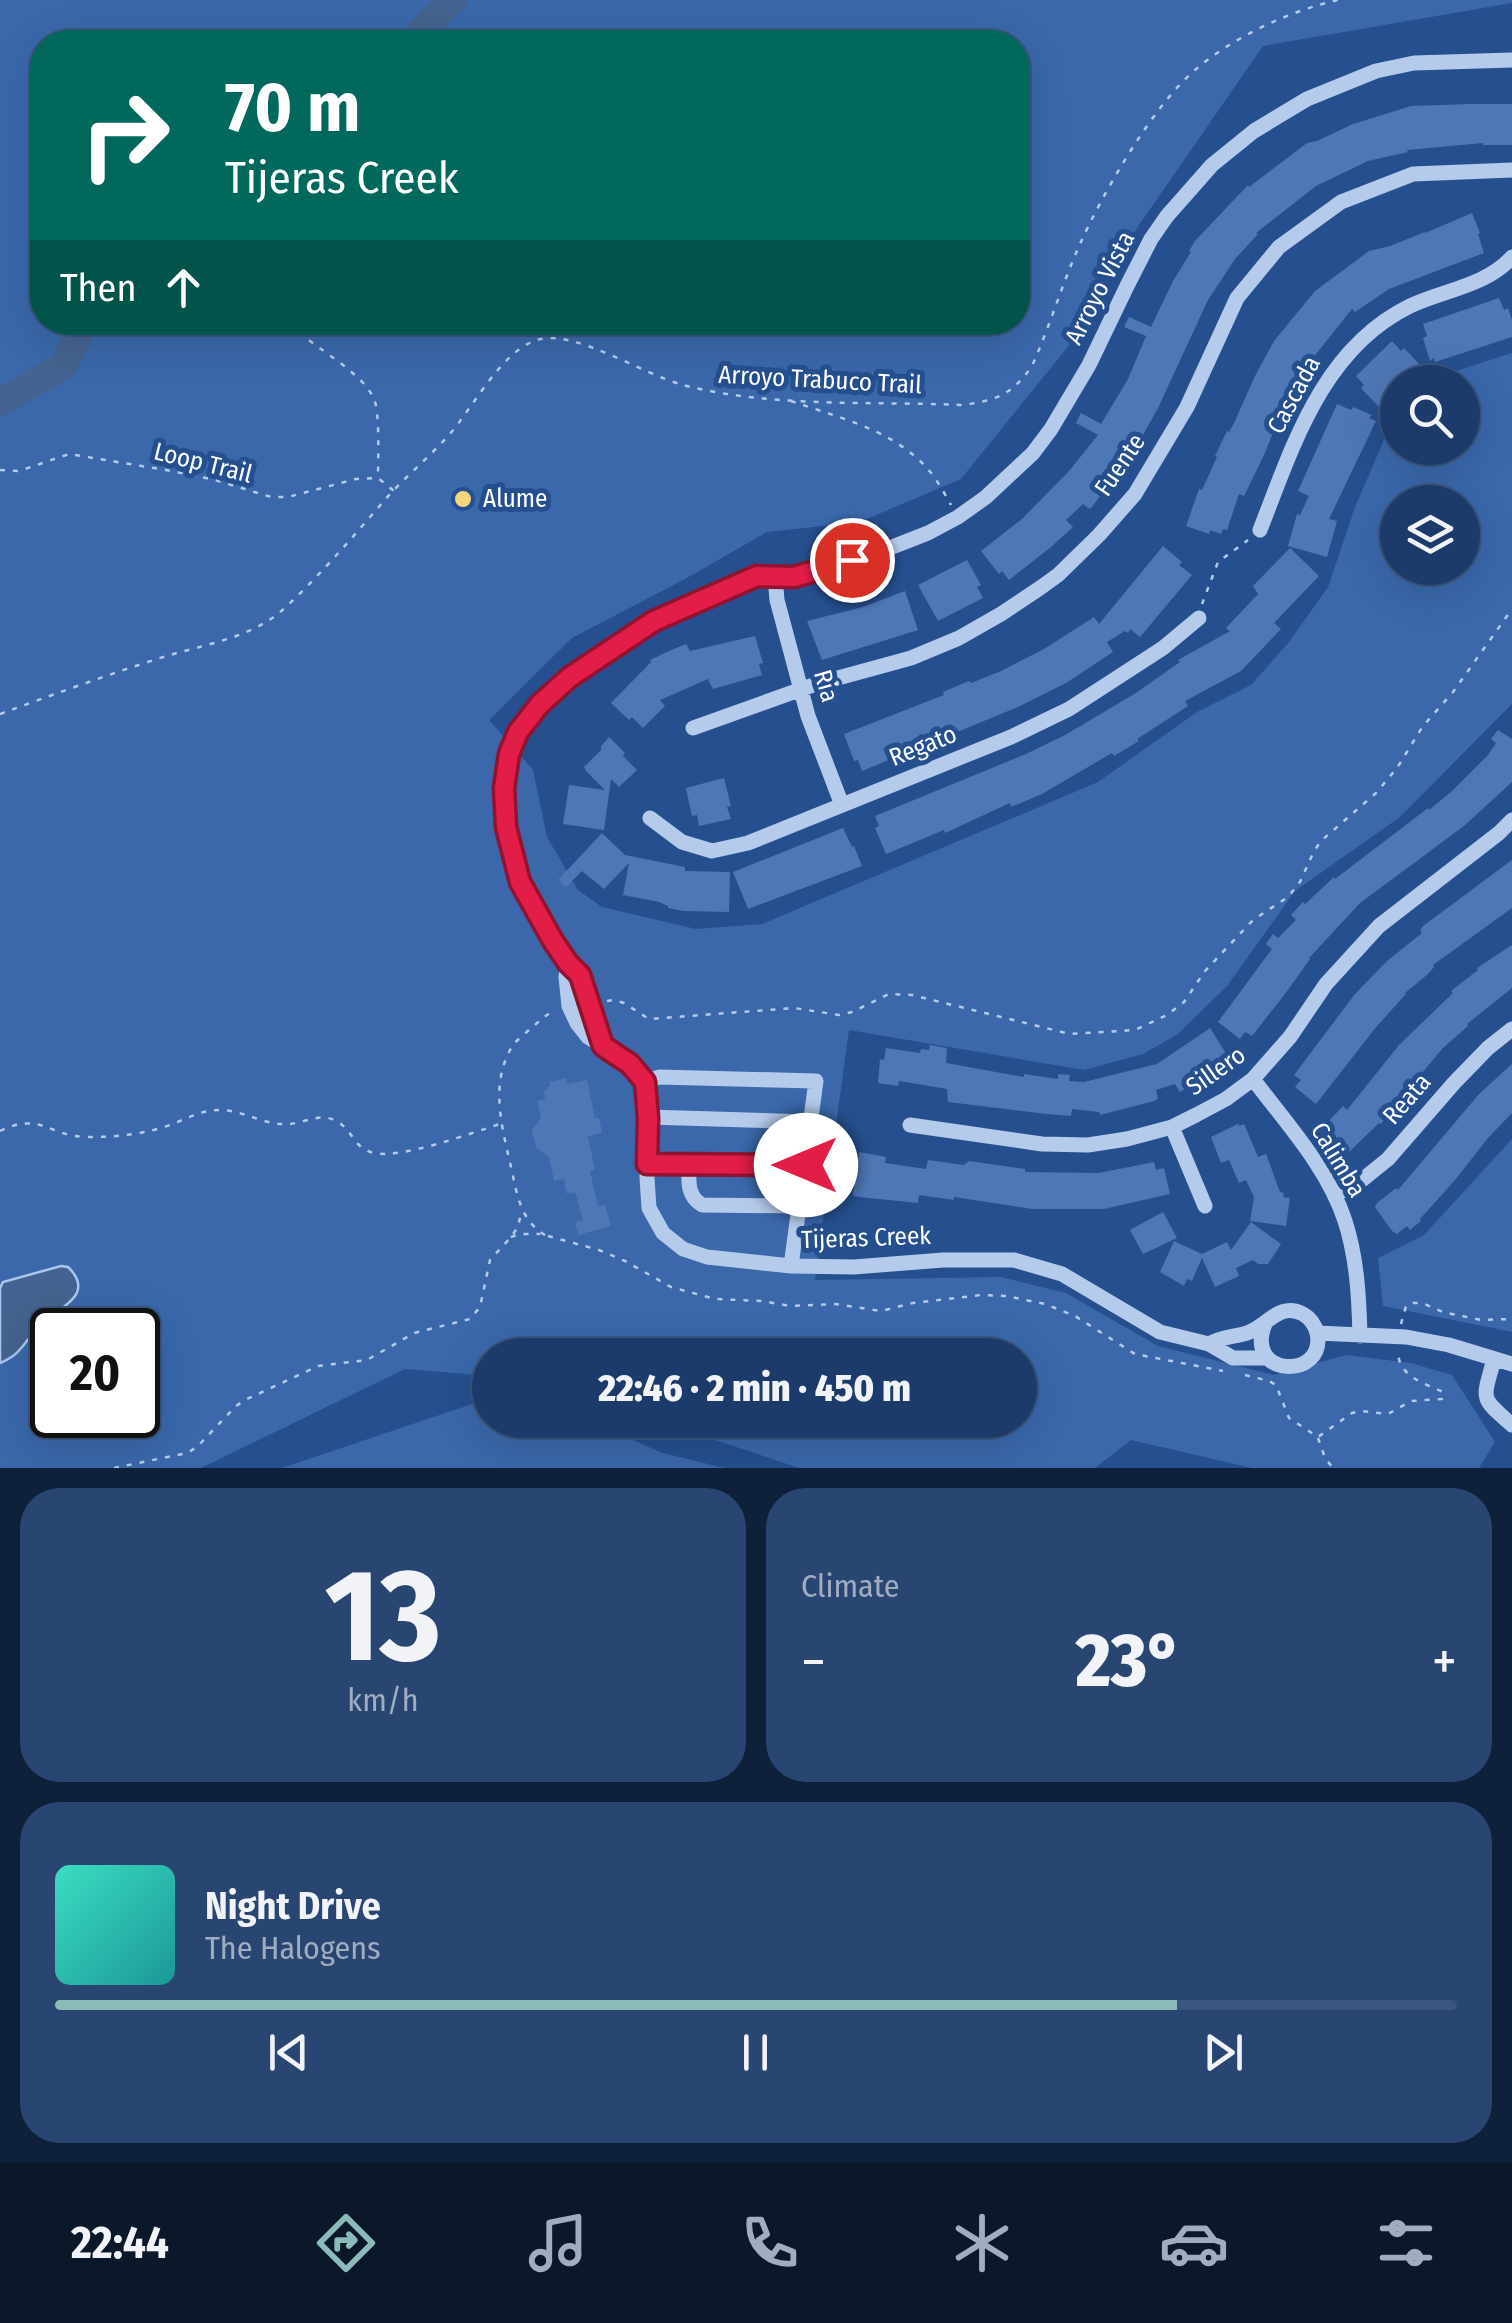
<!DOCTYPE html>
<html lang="en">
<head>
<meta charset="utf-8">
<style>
	body { margin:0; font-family:"Fira Sans Condensed",sans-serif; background:#294672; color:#f1f3f6; height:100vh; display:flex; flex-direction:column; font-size:38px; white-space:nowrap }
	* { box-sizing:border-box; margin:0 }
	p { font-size:32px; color:#a0adc1 }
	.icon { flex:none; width:55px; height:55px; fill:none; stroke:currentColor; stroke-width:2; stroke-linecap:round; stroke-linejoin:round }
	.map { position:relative; height:1468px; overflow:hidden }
	.sheet { display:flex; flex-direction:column; gap:20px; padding:20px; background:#0f203a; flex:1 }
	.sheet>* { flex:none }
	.hud { position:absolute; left:30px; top:30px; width:1000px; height:305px; border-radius:40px; box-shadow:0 10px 40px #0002,0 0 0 2px #3a557e; background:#00695c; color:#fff; overflow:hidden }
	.tools { position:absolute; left:1380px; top:365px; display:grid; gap:20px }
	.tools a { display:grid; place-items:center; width:100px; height:100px; border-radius:50%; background:#1c3b6a; box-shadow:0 10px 40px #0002,0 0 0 2px #3a557e; font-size:50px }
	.speed { position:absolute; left:30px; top:1308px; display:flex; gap:20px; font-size:50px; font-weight:700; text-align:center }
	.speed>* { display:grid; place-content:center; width:130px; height:130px; border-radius:50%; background:#1c3b6a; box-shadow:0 10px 40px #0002,0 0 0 2px #3a557e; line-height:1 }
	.speed .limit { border:5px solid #111; border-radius:15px; background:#fff; color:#111 }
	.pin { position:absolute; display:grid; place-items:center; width:85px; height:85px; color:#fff; margin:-42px; border:5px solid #fff; border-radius:50%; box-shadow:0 2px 10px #0007 }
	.me { position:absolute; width:110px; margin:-55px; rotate:270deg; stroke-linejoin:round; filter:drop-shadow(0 0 8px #0008) }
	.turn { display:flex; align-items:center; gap:35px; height:210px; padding:0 30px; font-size:45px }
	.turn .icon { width:130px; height:130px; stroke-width:2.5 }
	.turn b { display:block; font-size:70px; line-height:85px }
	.then { display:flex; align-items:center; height:95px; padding:0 30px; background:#0003; gap:20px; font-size:38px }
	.big { font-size:75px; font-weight:800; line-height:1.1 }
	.sheet .card { flex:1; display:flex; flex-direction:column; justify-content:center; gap:15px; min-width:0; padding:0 35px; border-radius:40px; background:#294672 }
	.sheet .dial { align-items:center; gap:0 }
	.dial b { font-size:130px; line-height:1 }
	.song { display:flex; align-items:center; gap:30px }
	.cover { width:120px; height:120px; border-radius:15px; background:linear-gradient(135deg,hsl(170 70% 55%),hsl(180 70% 35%)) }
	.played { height:10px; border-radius:5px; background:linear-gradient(90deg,#8bbbb9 80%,#3a557e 80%) }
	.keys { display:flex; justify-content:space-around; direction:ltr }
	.heat { display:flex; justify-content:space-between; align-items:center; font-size:55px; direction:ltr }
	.sheet .tiles { flex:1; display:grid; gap:20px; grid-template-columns:1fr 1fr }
	.card:last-child { grid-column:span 2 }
	.trip { position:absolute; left:472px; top:1338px; width:565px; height:100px; border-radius:50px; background:#1c3b6a; box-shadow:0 10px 40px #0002,0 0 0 2px #3a557e; font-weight:800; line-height:100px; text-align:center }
	.tabs { display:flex; height:160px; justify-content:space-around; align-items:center; background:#0b182a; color:#a0adc1 }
	.tabs .icon { width:70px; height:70px }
	.tabs .current { color:#8bbbb9 }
	.tabs b { font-size:45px; color:#f1f3f6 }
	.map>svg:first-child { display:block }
</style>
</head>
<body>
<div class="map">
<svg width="1512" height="1468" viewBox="0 0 1512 1468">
	<rect width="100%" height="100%" fill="#254f8e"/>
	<path fill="#3a68ab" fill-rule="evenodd" d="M0 0H1512V3L1263 46 1090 296 1079 333 961 479 860 522 767 532 685 579 572 638 489 720 533 770 547 837 578 890 602 907 696 929 762 924 1098 782 1197 712 1251 685 1289 642 1328 587 1355 507 1393 419 1397 414 1398 448H1462V382H1430L1434 378 1512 353V704L1400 817 1295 891 1227 986 1178 1034 1143 1054 1084 1070 849 1030 815 1280 1001 1277 1066 1293 1158 1346 1274 1375 1346 1355 1411 1363 1452 1375 1495 1442 1479 1468H1252L1131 1440 1095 1468H799L655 1420H1020V1355H490V1376L405 1369 201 1468H0ZM42 42H1018V322H42ZM1398 502H1462V568H1398ZM52 1330H138V1415H52Z
		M1512 1139V1332L1383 1306 1378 1258 1424 1235Z
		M472 1404H490V1420H586L663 1453 724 1468H282Z"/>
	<path fill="#456390" stroke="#aac6ec" stroke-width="2.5" d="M61 1266 68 1267C98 1296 55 1309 39 1326 24 1342 22 1354 0 1363V1288L3 1282Z"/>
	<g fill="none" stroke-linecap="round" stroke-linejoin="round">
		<path stroke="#456390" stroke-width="28" d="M410 42 453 0
			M0 402 64 366 85 322"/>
	</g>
	<path fill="#4e77b5" d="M1471 104H1512V145H1483V143L1407 150 1408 152 1368 161 1316 186 1256 233 1258 234 1235 259 1208 300 1158 408 1134 451 1126 446 1114 464 1121 470 1090 509 1083 504 1066 520 1073 527 1051 547 1009 580 1002 571 999 574 981 551 1022 519 1069 471 1098 435 1076 423 1081 413 1101 424 1128 379 1146 336 1124 327 1129 317 1151 327 1173 281 1191 252 1189 251 1195 241 1248 185 1249 187 1257 181 1307 143 1317 141 1353 124 1411 106Z
		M1472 213 1480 233 1478 234 1484 253 1389 289 1355 312 1352 309 1308 364 1283 408 1264 455 1244 496 1239 494 1227 530 1223 529 1221 534 1210 530 1209 534 1186 526 1199 489 1202 490 1217 457 1215 456 1227 431 1229 432 1234 423 1255 376 1274 341 1315 291 1369 251 1390 246 1425 232V233Z
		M1499 298 1504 310 1508 308 1512 320V337L1435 362 1434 358 1430 361 1423 338 1427 336 1423 324Z
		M1392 341 1401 351 1404 348 1423 368 1407 382H1398V391L1380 408 1361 388 1364 385 1356 376Z
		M1337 404 1351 410 1353 407 1372 415 1369 418 1376 421 1329 519 1337 521 1327 557 1288 546 1297 514 1300 515 1309 496 1298 491Z
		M1163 546 1182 562 1179 565 1192 575 1140 637 1130 629 1128 633 1125 631 1107 642 1113 652 1066 683 1018 707 862 771 858 760 854 761 844 734 944 695 943 692 969 681 971 683 1001 671 1044 649 1094 617 1099 624Z
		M1290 548 1319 576 1274 623 1281 629 1241 671 1185 701 1188 706 1137 739 1139 741 1114 756 1112 753 1042 794 1011 807 1010 803 945 833 944 830 886 854 875 828 879 826 875 816 1026 754 1065 735 1136 693 1180 662 1178 660 1230 631 1226 628 1258 594 1253 586Z
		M967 560 981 585 977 587 983 598 938 621 918 585Z
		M905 591 918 630 822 660 807 621 863 607Z
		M755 636 763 663 759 664 762 675 713 689 708 679 660 700 665 706 643 728 632 717 629 720 611 703 651 662 650 660 669 651 686 644 690 651Z
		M1498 730 1512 739V782L1464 826 1360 903 1309 958 1310 959 1288 990 1252 1036 1245 1032 1240 1039 1218 1022 1272 949 1266 944 1273 934 1278 938 1296 920 1291 915 1303 902 1305 904 1334 877 1335 879 1428 808 1429 810 1452 791 1488 755 1496 743 1491 739Z
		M609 737 625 753 623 756 637 770 619 787 611 779 604 830 563 824 569 785 605 790 586 771 584 767 601 750V746Z
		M724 778 731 806 727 807 731 819 699 826 697 815 692 816 686 788Z
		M843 828 852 847 854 846 862 866 748 909 733 872Z
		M602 833 625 855 685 867V871L730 872 729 912 683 911 668 908V906L659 902 623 895 629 863 604 889 582 871 566 887 558 880Z
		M1512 860V908L1433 965 1434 967 1428 974 1405 993 1406 994 1377 1026 1316 1104 1295 1087 1301 1080 1294 1075 1355 994 1387 961 1422 933 1420 930 1423 926Z
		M1512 945V988L1467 1024 1468 1026 1443 1048 1421 1074 1381 1124 1379 1123 1349 1152 1340 1145 1324 1126 1343 1106 1347 1110 1399 1045 1453 993 1451 991 1478 970 1477 968Z
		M1210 1028 1229 1058 1227 1061 1180 1092 1175 1084 1156 1090 1158 1099 1154 1101 1100 1115 1099 1112 1072 1109 1071 1116 1046 1114 948 1102 947 1089 899 1081 898 1086 878 1083 880 1059 884 1060 886 1048 920 1053 921 1049 929 1050 930 1045 947 1048 946 1063 1024 1077V1074L1058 1079V1074L1070 1075 1069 1081 1084 1082 1157 1064Z
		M1512 1064V1113L1488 1138 1455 1180 1420 1219 1421 1221 1410 1230 1407 1226 1397 1234 1392 1231 1375 1207 1377 1203 1396 1188 1398 1190 1479 1094Z
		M566 1078 567 1084 587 1080 595 1118H599L602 1133 588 1136 595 1170 590 1171 598 1206 605 1205 611 1226 578 1235 575 1222 583 1220 575 1192 567 1194 564 1179 554 1181 549 1157 536 1148 532 1130 541 1118 537 1101 545 1099 544 1092 550 1085 549 1082Z
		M1238 1124 1239 1126 1244 1124 1258 1157 1266 1154 1280 1192 1284 1193 1283 1197 1290 1198 1286 1226 1250 1221 1254 1197 1246 1180 1239 1183 1229 1160 1221 1163 1211 1137Z
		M859 1152 886 1157 885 1163 926 1169 928 1160 964 1165 969 1161 1025 1169V1172L1099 1173 1154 1162 1156 1170 1164 1168 1170 1194 1104 1209H1032L954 1197V1200L919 1195 918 1203 869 1198 853 1196Z
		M1163 1212 1177 1238 1143 1254 1130 1230Z
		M1251 1222 1281 1244 1268 1264H1258L1253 1260 1236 1268 1239 1276 1215 1287 1202 1258 1192 1281 1187 1279 1184 1286 1160 1272 1174 1241 1202 1254 1227 1242 1231 1250Z"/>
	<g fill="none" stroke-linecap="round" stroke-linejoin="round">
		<path stroke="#b5cbeb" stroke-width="2.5" stroke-dasharray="5 8" stroke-linecap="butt" d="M292 322V325C314 349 361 370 374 399 380 412 378 460 378 478
			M791 401C834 416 885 428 919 460 933 472 942 489 951 505
			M0 470 19 471 69 454 166 470 215 480 271 497H288L356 479 378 478 394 491
			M1202 604 1218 562 1248 540
			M0 714C52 695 104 676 157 659 202 644 252 640 288 605 324 571 357 532 390 494 409 474 430 456 449 435 473 408 504 346 541 339 577 331 645 375 683 385 772 408 870 401 961 405 995 401 1012 395 1032 366 1050 326 1062 284 1080 244 1103 193 1152 107 1194 71 1231 38 1289 11 1338 0
			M607 1001 614 1000 624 1003 649 1019 794 1008 839 1015 852 1012 889 994 912 995 1070 1034 1135 1030 1167 1015 1184 1002 1205 971 1253 920 1288 897 1300 882 1314 851 1321 841 1376 793 1397 768 1423 726 1453 692 1512 609
			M0 1131C41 1111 49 1137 88 1137 114 1137 139 1135 164 1127 184 1121 200 1109 222 1110 245 1111 266 1126 289 1124 303 1123 320 1113 334 1120 352 1127 353 1149 374 1153 402 1159 471 1133 500 1124
			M545 1235C520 1220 517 1194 511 1167 502 1127 489 1083 513 1045 518 1039 525 1034 530 1029 539 1022 544 1015 555 1011
			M548 1236 599 1250 625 1261 671 1287 715 1299 762 1301 790 1306 835 1304 881 1311 913 1303 981 1295 1006 1296 1045 1304 1075 1316 1135 1354 1223 1371
			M511 1237 520 1234H540
			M1401 1324 1406 1306 1413 1303H1422L1443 1312 1481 1320 1512 1319
			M1245 1375 1269 1381 1276 1385 1289 1418 1318 1437 1352 1413 1361 1411 1388 1414 1411 1401 1442 1399 1443 1392C1423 1383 1398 1376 1398 1351
			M1318 1438 1325 1458 1333 1468
			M114 1468 187 1453 197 1447 236 1406 245 1400 318 1366 367 1360 414 1333 470 1319 480 1307 490 1260 511 1237 518 1227 521 1213"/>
		<path stroke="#b5cbeb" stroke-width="15" d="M1260 530C1293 446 1322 349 1410 306 1444 290 1486 286 1512 257
			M775 577 777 600 808 716 842 805
			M693 728 816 684 911 658 959 638 1001 614 1040 588 1058 575 1099 535 1135 494 1187 407 1237 298 1279 247 1341 202 1413 174 1512 170
			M650 818 682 842 712 851 748 843 1011 737 1069 709 1163 648 1199 618
			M568 963 566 977 569 1006 577 1023 588 1037 630 1064 645 1082 648 1102 647 1178 649 1208 663 1233 683 1249 707 1257 791 1266 854 1267 943 1260H1014L1062 1274 1160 1332 1209 1344 1233 1358H1268
			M603 1046 580 975 568 963 553 941 520 881 506 827 504 788 509 755 518 732 539 704 570 677 668 613 757 576 793 577 882 551 928 533 958 517 986 497 1033 453 1051 429 1089 365 1127 286 1151 239 1167 216 1212 165 1254 131 1307 99 1376 71 1414 63 1512 60
			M1253 1079C1286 1123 1328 1168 1345 1221 1357 1258 1359 1297 1360 1336
			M645 1082 659 1077 816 1081 791 1266
			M648 1117 812 1122
			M910 1125 1042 1144 1088 1145 1127 1139 1172 1127 1196 1115 1226 1099 1253 1079 1290 1037 1326 984 1379 926 1499 833 1512 820
			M1172 1127 1205 1206
			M647 1164 806 1165
			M689 1164C689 1180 686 1195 702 1205L800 1206
			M1335 1195 1362 1180 1388 1159 1454 1083 1488 1048 1512 1029
			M1317 1333 1406 1337 1449 1345 1512 1364
			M1209 1344C1221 1337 1233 1337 1247 1333 1267 1327 1279 1301 1303 1314 1310 1318 1315 1325 1317 1333 1327 1380 1243 1378 1265 1324
			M1494 1359C1483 1401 1479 1396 1512 1425"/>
	</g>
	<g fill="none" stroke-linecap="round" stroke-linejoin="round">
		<g stroke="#92132f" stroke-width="25">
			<path id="route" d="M806 1165 647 1164 648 1118 645 1082 630 1064 603 1046 580 975 568 963 553 941 520 882 506 827 504 788 509 754 518 732 540 704 570 677 654 621 757 576 794 577 852 560"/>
		</g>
		<use href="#route" stroke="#e11d48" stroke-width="18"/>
	</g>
	<circle fill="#f5d67a" stroke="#254f8e" stroke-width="4" cx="463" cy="499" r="10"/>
	<g text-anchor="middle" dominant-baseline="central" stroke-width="10" stroke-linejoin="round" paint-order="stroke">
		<g font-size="25" fill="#fff" stroke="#254f8e">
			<text transform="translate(1100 288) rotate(-63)">Arroyo Vista</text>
			<text transform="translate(820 380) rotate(3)">Arroyo Trabuco Trail</text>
			<text transform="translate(1294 395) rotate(-62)">Cascada</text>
			<text transform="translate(203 463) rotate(14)">Loop Trail</text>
			<text transform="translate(1120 465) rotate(-56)">Fuente</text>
			<text transform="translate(826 686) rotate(74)">Ria</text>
			<text transform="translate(923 746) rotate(-22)">Regato</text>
			<text transform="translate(1216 1071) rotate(-35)">Sillero</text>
			<text transform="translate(1407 1099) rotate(-49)">Reata</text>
			<text transform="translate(1338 1160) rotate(59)">Calimba</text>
			<text transform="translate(866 1238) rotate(-2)">Tijeras Creek</text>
		</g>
		<g font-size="25" fill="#fff" stroke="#254f8e" text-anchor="start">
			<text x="483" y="499">Alume</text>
		</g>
	</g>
</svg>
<div class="tools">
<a><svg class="icon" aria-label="search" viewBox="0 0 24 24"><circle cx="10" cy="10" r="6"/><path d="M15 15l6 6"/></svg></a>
<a><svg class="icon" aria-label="layers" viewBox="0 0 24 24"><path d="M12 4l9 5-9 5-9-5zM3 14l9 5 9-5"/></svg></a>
</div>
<div class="speed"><div class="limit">20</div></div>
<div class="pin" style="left:852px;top:560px;background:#d93025"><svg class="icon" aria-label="arrive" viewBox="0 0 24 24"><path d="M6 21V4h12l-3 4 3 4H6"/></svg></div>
<svg class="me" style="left:806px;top:1165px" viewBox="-20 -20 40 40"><circle r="19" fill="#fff"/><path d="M0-13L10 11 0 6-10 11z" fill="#e11d48"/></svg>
<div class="trip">22:46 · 2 min · 450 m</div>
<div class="hud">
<div class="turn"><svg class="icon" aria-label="right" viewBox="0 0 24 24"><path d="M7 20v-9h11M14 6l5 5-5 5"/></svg><div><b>70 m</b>Tijeras Creek</div></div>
<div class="then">Then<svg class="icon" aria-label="ahead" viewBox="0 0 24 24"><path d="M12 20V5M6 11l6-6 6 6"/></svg></div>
</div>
</div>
<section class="sheet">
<div class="tiles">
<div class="card dial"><b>13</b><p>km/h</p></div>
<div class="card"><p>Climate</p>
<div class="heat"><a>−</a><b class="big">23°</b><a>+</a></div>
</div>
<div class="card">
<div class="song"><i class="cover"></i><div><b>Night Drive</b><p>The Halogens</p></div></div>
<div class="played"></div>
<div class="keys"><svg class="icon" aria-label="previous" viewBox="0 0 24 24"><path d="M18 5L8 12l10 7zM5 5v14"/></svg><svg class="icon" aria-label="pause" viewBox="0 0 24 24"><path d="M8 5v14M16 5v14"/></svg><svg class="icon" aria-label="next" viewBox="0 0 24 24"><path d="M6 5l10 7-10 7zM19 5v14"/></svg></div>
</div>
</div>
</section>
<nav class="tabs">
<b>22:44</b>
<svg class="icon current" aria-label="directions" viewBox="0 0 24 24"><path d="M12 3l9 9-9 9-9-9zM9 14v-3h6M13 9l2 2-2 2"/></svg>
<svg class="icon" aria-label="music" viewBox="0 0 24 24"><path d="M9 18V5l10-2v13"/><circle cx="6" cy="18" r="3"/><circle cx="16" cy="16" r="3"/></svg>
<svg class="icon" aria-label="phone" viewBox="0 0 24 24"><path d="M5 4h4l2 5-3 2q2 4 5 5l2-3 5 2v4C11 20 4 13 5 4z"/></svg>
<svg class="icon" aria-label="climate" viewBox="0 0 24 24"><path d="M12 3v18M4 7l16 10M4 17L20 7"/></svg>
<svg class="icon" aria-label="car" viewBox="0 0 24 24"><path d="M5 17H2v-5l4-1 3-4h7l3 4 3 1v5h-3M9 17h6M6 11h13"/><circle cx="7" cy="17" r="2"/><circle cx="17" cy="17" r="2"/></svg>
<svg class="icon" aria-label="filters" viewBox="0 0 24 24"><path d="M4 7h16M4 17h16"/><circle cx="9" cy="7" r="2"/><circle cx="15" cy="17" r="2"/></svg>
</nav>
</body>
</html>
